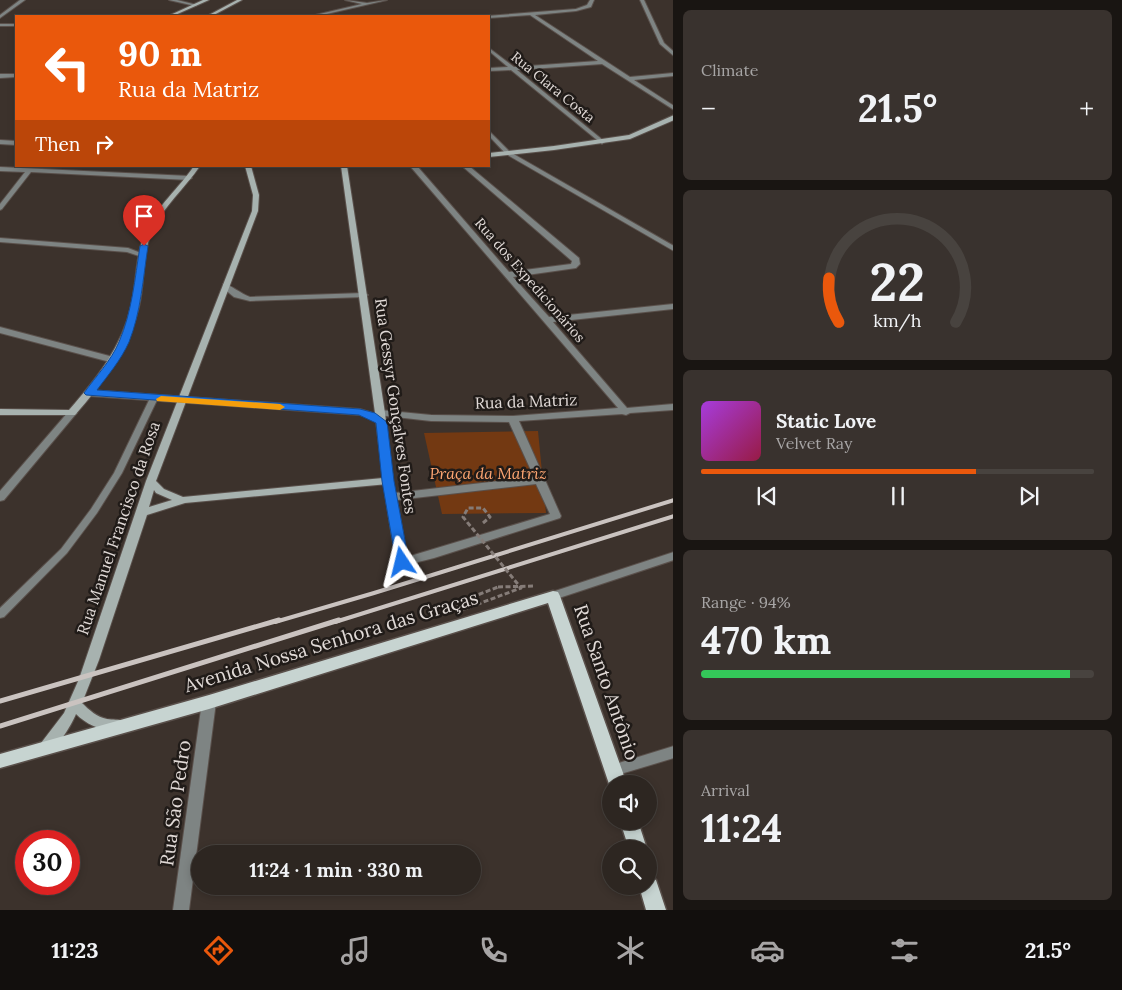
<!DOCTYPE html>
<html lang="en">
<head>
<meta charset="utf-8">
<style>
	body { margin:0; font-family:Lora,serif; background:#39322e; color:#f1f3f6; height:100vh; display:flex; flex-direction:column; font-size:19px; white-space:nowrap }
	* { box-sizing:border-box; margin:0 }
	p { font-size:16px; color:#a7a5a5 }
	.icon { flex:none; width:28px; height:28px; fill:none; stroke:currentColor; stroke-width:2; stroke-linecap:round; stroke-linejoin:round }
	.map { position:relative; flex:1; overflow:hidden }
	.details { display:flex; flex-direction:column; gap:10px; padding:10px; background:#191512; width:449px }
	.details>* { flex:none }
	.banner { position:absolute; left:15px; top:15px; width:475px; height:152px; border-radius:0px; box-shadow:0 2px 8px #0003,0 0 0 1px #48433f; background:#ea580c; color:#fff; overflow:hidden }
	.fabs { position:absolute; left:602px; top:775px; display:grid; gap:10px }
	.fabs a { display:grid; place-items:center; width:55px; height:55px; border-radius:50%; background:#2d2621; box-shadow:0 2px 8px #0003,0 0 0 1px #48433f; font-size:25px }
	.speed { position:absolute; left:15px; top:830px; display:flex; gap:10px; font-size:25px; font-weight:700; text-align:center }
	.speed>* { display:grid; place-content:center; width:65px; height:65px; border-radius:50%; background:#2d2621; box-shadow:0 2px 8px #0003,0 0 0 1px #48433f; line-height:1 }
	.speed .limit { border:8px solid #d22; background:#fff; color:#111 }
	.pin { position:absolute; display:grid; place-items:center; width:42px; height:42px; color:#fff; margin:-51px -21px; border-radius:50% 50% 50% 0; rotate:-45deg; box-shadow:0 0 5px #0007 }
	.pin .icon { rotate:45deg }
	.me { position:absolute; width:55px; margin:-28px; rotate:350deg; stroke-linejoin:round; filter:drop-shadow(0 0 4px #0008) }
	.turn { display:flex; align-items:center; gap:18px; height:105px; padding:0 20px; font-size:22px }
	.turn .icon { width:65px; height:65px; stroke-width:2.5 }
	.turn b { display:block; font-size:35px; line-height:42px }
	.then { display:flex; align-items:center; height:48px; padding:0 20px; background:#0003; gap:10px; font-size:19px }
	.big { font-size:38px; font-weight:800; line-height:1.1 }
	.details .widget { flex:1; display:flex; flex-direction:column; justify-content:center; gap:8px; min-width:0; padding:0 18px; border-radius:8px; background:#39322e }
	.details .dial { align-items:center; gap:0 }
	.dial svg { height:130px; overflow:visible; fill:none; stroke:#48433f; stroke-width:7; stroke-linecap:round; text-anchor:middle }
	.dial text { fill:#f1f3f6; stroke:none }
	.song { display:flex; align-items:center; gap:15px }
	.cover { width:60px; height:60px; border-radius:8px; background:linear-gradient(135deg,hsl(280 70% 55%),hsl(340 70% 35%)) }
	.played { height:5px; border-radius:2px; background:linear-gradient(90deg,#ea580c 70%,#48433f 70%) }
	.keys { display:flex; justify-content:space-around; direction:ltr }
	.heat { display:flex; justify-content:space-between; align-items:center; font-size:28px; direction:ltr }
	.charge { height:8px; border-radius:4px; background:linear-gradient(90deg,#34c759 94%,#48433f 0) }
	.trip { position:absolute; left:191px; top:845px; width:290px; height:50px; border-radius:25px; background:#2d2621; box-shadow:0 2px 8px #0003,0 0 0 1px #48433f; font-weight:800; line-height:50px; text-align:center }
	.menu { display:flex; height:80px; justify-content:space-around; align-items:center; background:#120f0d; color:#a7a5a5 }
	.menu .icon { width:35px; height:35px }
	.menu .active { color:#ea580c }
	.menu b { font-size:22px; color:#f1f3f6 }
	main { display:flex; flex:1; min-height:0 }
	.map>svg:first-child { display:block }
</style>
</head>
<body>
<main>
<div class="map">
<svg width="674" height="910" viewBox="0 0 674 910">
	<rect width="100%" height="100%" fill="#3c322c"/>
	<path fill="#733912" d="M538 431 546 513 442 514 424 433Z"/>
	<g fill="none" stroke-linecap="round" stroke-linejoin="round">
		<g stroke="#5a504b" stroke-width="2">
			<path id="lane" d="M151 396H154L158 398 122 473 97 513 67 553 4 617 0 618V608L61 549 91 509 114 473Z"/>
		</g>
		<g stroke="#5a504b" stroke-width="2">
			<path id="street" d="M20 0H25L0 18V15Z
				M169 0H177L197 5 195 6Z
				M345 0 367 3 387 0 318 16H311L362 4Z
				M590 0H594L591 7 576 11 535 15 630 77 674 73V76L634 80 674 106V110L602 64 517 70 604 141 605 142 602 144 511 70 489 71V68L508 67 489 51V48L514 67 598 61 530 15 489 18 487 16 576 9 587 5Z
				M640 0H644L664 43 674 52V56L660 44Z
				M0 24H16V26H0Z
				M0 74H16V77L0 78Z
				M489 131 510 152 674 246V251L506 154 489 136Z
				M0 140 16 141V145L0 144Z
				M410 166H417L509 272 571 264 572 261 462 166H469L579 258 580 264 576 268 513 277 549 317 674 304V309L553 322 627 408 674 404V410L630 413 626 415 622 414 519 421 561 516 560 518 434 558 402 566 398 565 396 562 383 481 384 479H392L395 493 534 477 509 422 431 421 378 415 386 422 381 425 368 417 360 415 89 396 84 393 89 390 360 409 376 414 377 411 380 410 431 415 513 416 618 408ZM536 484 550 514 407 557 397 500Z
				M0 167 189 176 192 178 189 180 31 172 2 209 0 210V204L25 172 0 171Z
				M0 238 128 248 146 255 142 257 127 252 0 242Z
				M223 284C230 284 241 294 250 297L364 293 368 295 364 297 250 301 234 297 223 288Z
				M0 327 117 358 118 360 114 363 0 333Z
				M72 410 75 411 77 413 75 415 4 500 0 501V491L69 411Z
				M674 552V560L553 600 549 599 547 596 549 593Z
				M209 697 214 698 216 702 189 910H173L202 702 204 698Z
				M674 746V758L614 776 609 774 607 770 609 766Z"/>
		</g>
		<g stroke="#5a504b" stroke-width="2">
			<path id="secondary" d="M203 0H209L173 16H168Z
				M237 0H242L212 16H207Z
				M674 115V120L630 139 554 150 489 157V153L554 146 629 135Z
				M194 166H200C185 188 163 207 152 231 142 255 145 282 139 307 129 349 103 383 75 415H0V409L69 410C96 379 122 347 131 306 137 281 135 254 146 231 157 206 179 188 194 166Z
				M245 166H251L259 195 258 211 156 481 164 489 183 497 383 478 375 413 341 166H347L385 413 393 481 388 484 185 503 147 515 99 660 82 703C89 710 97 717 107 719 113 720 118 719 124 721L126 725 124 729C107 734 88 726 76 714 71 726 54 756 40 751L38 747 64 713 79 679 146 481 252 211 253 195ZM154 490 156 493 172 500 149 507Z"/>
		</g>
		<g stroke="#5a504b" stroke-width="3">
			<path id="primary" d="M553 591 558 592 560 596 627 784H611V788L609 784 548 603 209 709 0 768V754L209 695Z
				M620 821H638L647 849H629Z
				M649 877 656 880 666 910H646L639 886H649Z"/>
		</g>
		<path stroke="#857c78" stroke-width="3" stroke-dasharray="5 2.5" stroke-linecap="butt" d="M498 587 535 586"/>
		<use href="#lane" fill="#7e8483" fill-rule="evenodd"/>
		<use href="#street" fill="#7e8483" fill-rule="evenodd"/>
		<use href="#secondary" fill="#a7b2af" fill-rule="evenodd"/>
		<use href="#primary" fill="#c7d4d1" fill-rule="evenodd"/>
		<path stroke="#cac3c0" stroke-width="4" d="M275 622 374 593 674 500
			M335 622 674 516"/>
		<path stroke="#cac3c0" stroke-width="5" d="M0 701 279 620
			M0 726 339 620"/>
		<path stroke="#857c78" stroke-width="3" stroke-dasharray="5 2.5" stroke-linecap="butt" d="M483 523 490 517 483 508H468L463 517 521 588 462 610 457 603 498 587"/>
	</g>
	<path fill="#1a73e8" stroke="#114b97" d="M144 244 148 246C143 278 141 312 129 342 121 360 108 375 97 390L360 409 375 413 387 422 394 481 409 562 407 565H398L396 562 382 481 376 423 359 415 86 395 84 393C96 376 111 361 119 342 132 312 135 278 140 246Z"/>
	<path fill="#f59e0b" d="M161 396 280 404 285 407 280 410 157 401 156 399Z"/>
	<g text-anchor="middle" dominant-baseline="central" stroke-width="5" stroke-linejoin="round" paint-order="stroke">
		<g font-size="14" fill="#e1dad7" stroke="#201b18">
			<text transform="translate(553 87) rotate(39)">Rua Clara Costa</text>
			<text transform="translate(530 280) rotate(49)">Rua dos Expedicionários</text>
		</g>
		<g font-size="16" fill="#e1dad7" stroke="#201b18">
			<text transform="translate(526 401) rotate(-2)">Rua da Matriz</text>
			<text transform="translate(396 406) rotate(82)">Rua Gessyr Gonçalves Fontes</text>
			<text transform="translate(118 528) rotate(-71)">Rua Manuel Francisco da Rosa</text>
		</g>
		<g font-size="16" font-style="italic" fill="#fea672" stroke="#201b18">
			<text x="488" y="473">Praça da Matriz</text>
		</g>
		<g font-size="19" fill="#e1dad7" stroke="#201b18">
			<text transform="translate(331 641) rotate(-17)">Avenida Nossa Senhora das Graças</text>
			<text transform="translate(607 682) rotate(71)">Rua Santo Antônio</text>
			<text transform="translate(175 803) rotate(-82)">Rua São Pedro</text>
		</g>
	</g>
</svg>
<div class="fabs">
<a><svg class="icon" aria-label="sound" viewBox="0 0 24 24"><path d="M4 9h4l5-4v14l-5-4H4zM17 9q2 3 0 6"/></svg></a>
<a><svg class="icon" aria-label="search" viewBox="0 0 24 24"><circle cx="10" cy="10" r="6"/><path d="M15 15l6 6"/></svg></a>
</div>
<div class="speed"><div class="limit">30</div></div>
<div class="pin" style="left:144px;top:246px;background:#d93025"><svg class="icon" aria-label="arrive" viewBox="0 0 24 24"><path d="M6 21V4h12l-3 4 3 4H6"/></svg></div>
<svg class="me" style="left:402px;top:562px" viewBox="-20 -20 40 40"><path d="M0-17L14 15 0 8-14 15z" fill="#1a73e8" stroke="#fff" stroke-width="4"/></svg>
<div class="trip">11:24 · 1 min · 330 m</div>
<div class="banner">
<div class="turn"><svg class="icon" aria-label="left" viewBox="0 0 24 24"><path d="M17 20v-9H6M10 6l-5 5 5 5"/></svg><div><b>90 m</b>Rua da Matriz</div></div>
<div class="then">Then<svg class="icon" aria-label="right" viewBox="0 0 24 24"><path d="M7 20v-9h11M14 6l5 5-5 5"/></svg></div>
</div>
</div>
<section class="details">
<div class="widget"><p>Climate</p>
<div class="heat"><a>−</a><b class="big">21.5°</b><a>+</a></div>
</div>
<div class="widget dial"><svg viewBox="0 0 100 80">
<path d="M14 69A42 42 0 1 1 86 69"/>
<path d="M14 69A42 42 0 0 1 8 42" stroke="#ea580c"/>
<text x="50" y="56" font-size="32" font-weight="700">22</text>
<text x="50" y="72" font-size="11">km/h</text>
</svg></div>
<div class="widget">
<div class="song"><i class="cover"></i><div><b>Static Love</b><p>Velvet Ray</p></div></div>
<div class="played"></div>
<div class="keys"><svg class="icon" aria-label="previous" viewBox="0 0 24 24"><path d="M18 5L8 12l10 7zM5 5v14"/></svg><svg class="icon" aria-label="pause" viewBox="0 0 24 24"><path d="M8 5v14M16 5v14"/></svg><svg class="icon" aria-label="next" viewBox="0 0 24 24"><path d="M6 5l10 7-10 7zM19 5v14"/></svg></div>
</div>
<div class="widget"><p>Range · 94%</p><b class="big">470 km</b><div class="charge"></div></div>
<div class="widget"><p>Arrival</p><b class="big">11:24</b></div>
</section>
</main>
<nav class="menu">
<b>11:23</b>
<svg class="icon active" aria-label="directions" viewBox="0 0 24 24"><path d="M12 3l9 9-9 9-9-9zM9 14v-3h6M13 9l2 2-2 2"/></svg>
<svg class="icon" aria-label="music" viewBox="0 0 24 24"><path d="M9 18V5l10-2v13"/><circle cx="6" cy="18" r="3"/><circle cx="16" cy="16" r="3"/></svg>
<svg class="icon" aria-label="phone" viewBox="0 0 24 24"><path d="M5 4h4l2 5-3 2q2 4 5 5l2-3 5 2v4C11 20 4 13 5 4z"/></svg>
<svg class="icon" aria-label="climate" viewBox="0 0 24 24"><path d="M12 3v18M4 7l16 10M4 17L20 7"/></svg>
<svg class="icon" aria-label="car" viewBox="0 0 24 24"><path d="M5 17H2v-5l4-1 3-4h7l3 4 3 1v5h-3M9 17h6M6 11h13"/><circle cx="7" cy="17" r="2"/><circle cx="17" cy="17" r="2"/></svg>
<svg class="icon" aria-label="filters" viewBox="0 0 24 24"><path d="M4 7h16M4 17h16"/><circle cx="9" cy="7" r="2"/><circle cx="15" cy="17" r="2"/></svg>
<b>21.5°</b>
</nav>
</body>
</html>
